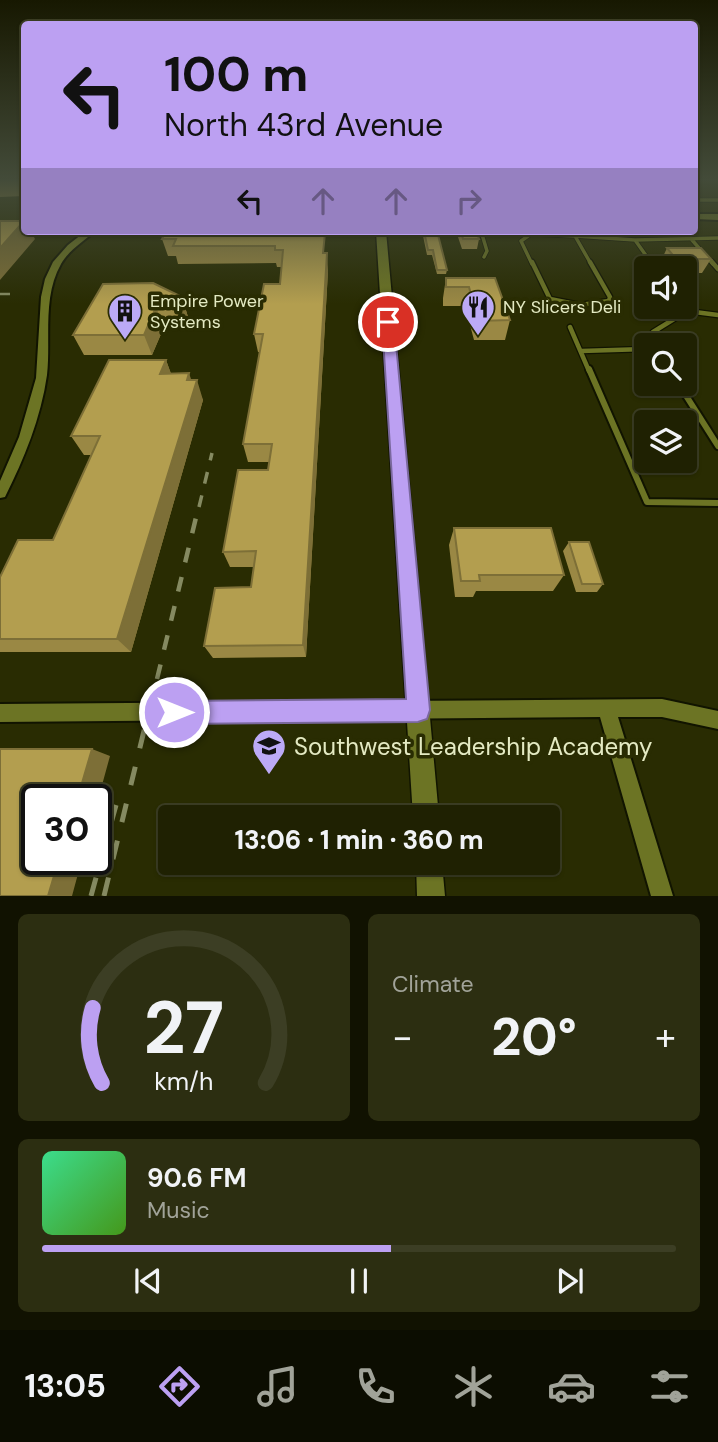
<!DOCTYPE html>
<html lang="en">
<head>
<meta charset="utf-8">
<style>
	body { margin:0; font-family:"DM Sans",sans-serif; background:#2c2e11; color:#f1f3f6; height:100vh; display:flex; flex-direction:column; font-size:26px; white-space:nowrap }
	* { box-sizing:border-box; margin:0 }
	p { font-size:23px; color:#a1a399 }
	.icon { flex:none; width:38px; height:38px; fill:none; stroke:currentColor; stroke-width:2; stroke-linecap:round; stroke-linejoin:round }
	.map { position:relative; height:896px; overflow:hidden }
	.drawer { display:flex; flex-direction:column; gap:18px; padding:18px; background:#111201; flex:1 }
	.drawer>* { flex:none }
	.guide { position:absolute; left:21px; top:21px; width:677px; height:214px; border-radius:7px; box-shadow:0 2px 5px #0004,0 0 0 2px #3c3e24; background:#bca0f2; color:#111; overflow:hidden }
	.tools { position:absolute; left:634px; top:256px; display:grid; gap:14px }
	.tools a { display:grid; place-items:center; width:63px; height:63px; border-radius:7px; background:#1f2102; box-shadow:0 2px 5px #0004,0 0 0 2px #3c3e24; font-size:35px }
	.speed { position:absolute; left:21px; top:784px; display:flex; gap:14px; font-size:35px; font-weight:700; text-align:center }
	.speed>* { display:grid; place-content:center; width:91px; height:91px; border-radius:50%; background:#1f2102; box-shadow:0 2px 5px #0004,0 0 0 2px #3c3e24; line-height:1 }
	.speed .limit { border:4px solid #111; border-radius:10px; background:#fff; color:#111 }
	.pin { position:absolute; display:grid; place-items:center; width:60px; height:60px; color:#fff; margin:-30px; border:4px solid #fff; border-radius:50%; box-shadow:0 2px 7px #0007 }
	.me { position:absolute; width:77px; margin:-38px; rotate:90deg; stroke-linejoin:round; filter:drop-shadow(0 0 5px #0008) }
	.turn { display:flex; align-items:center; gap:24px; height:147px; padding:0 28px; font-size:32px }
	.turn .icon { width:91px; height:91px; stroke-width:2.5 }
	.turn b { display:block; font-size:49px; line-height:60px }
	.lanes { display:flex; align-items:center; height:66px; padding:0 28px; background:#0003; justify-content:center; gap:35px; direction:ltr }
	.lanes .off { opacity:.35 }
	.big { font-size:52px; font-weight:800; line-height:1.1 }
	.drawer .tile { flex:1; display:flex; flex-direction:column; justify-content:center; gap:10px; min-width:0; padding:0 24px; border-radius:10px; background:#2c2e11 }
	.drawer .dial { align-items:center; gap:0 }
	.dial svg { height:182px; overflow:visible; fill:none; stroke:#3c3e24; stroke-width:7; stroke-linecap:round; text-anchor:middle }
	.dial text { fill:#f1f3f6; stroke:none }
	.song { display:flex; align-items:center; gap:21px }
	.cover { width:84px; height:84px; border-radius:10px; background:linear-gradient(135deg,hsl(150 70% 55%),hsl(100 70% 35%)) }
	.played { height:7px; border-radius:4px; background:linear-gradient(90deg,#bca0f2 55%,#3c3e24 55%) }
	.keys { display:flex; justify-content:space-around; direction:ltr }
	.heat { display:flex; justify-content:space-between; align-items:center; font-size:38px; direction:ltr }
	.drawer .tiles { flex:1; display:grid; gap:18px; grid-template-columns:1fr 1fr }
	.tile:last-child { grid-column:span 2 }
	.trip { position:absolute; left:158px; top:805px; width:402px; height:70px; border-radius:7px; background:#1f2102; box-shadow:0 2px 5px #0004,0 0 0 2px #3c3e24; font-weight:800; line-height:70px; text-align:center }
	.tab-bar { display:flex; height:112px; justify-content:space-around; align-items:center; background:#0c0d01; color:#a1a399 }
	.tab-bar .icon { width:49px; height:49px }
	.tab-bar .active { color:#bca0f2 }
	.tab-bar b { font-size:32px; color:#f1f3f6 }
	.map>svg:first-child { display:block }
</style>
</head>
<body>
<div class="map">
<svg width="718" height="896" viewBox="0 0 718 896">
	<rect width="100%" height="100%" fill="#292c02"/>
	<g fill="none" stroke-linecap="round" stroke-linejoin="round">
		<g stroke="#111400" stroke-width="5">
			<path id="service-far2" d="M695 200H718
				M481 231 487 251 484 257
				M575 236 635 240 718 238
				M635 240 652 264
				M692 240 713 264
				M532 264 521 241 531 234 575 236 591 264"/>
		</g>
		<g stroke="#111400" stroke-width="7">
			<path id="service-far1" d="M532 262 550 299 580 305 609 301 610 297 590 262
				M651 262 655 268
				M712 262 718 269
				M687 311 718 315
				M570 327 589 371
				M656 345 653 332 687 311 684 306
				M581 351 646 349"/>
		</g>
		<g stroke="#111400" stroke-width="10">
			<path id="service" d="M589 369 647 502 718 503
				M678 383 718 446"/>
		</g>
		<g stroke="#111400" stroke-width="4">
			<path id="minor" d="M86 231H95C83 242 69 250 61 264 42 297 51 340 47 375 41 418 24 459 5 497L0 498V481L19 437 36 378 41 297 45 279 53 262 68 245Z
				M662 699 718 711V729L662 717H618L673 896H651L600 717 0 722V704Z"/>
		</g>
		<g stroke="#111400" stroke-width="4">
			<path id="tertiary" d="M718 214V220L695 219V214Z"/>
		</g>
		<g stroke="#111400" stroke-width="3">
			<path id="secondary" d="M376 231H386L439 817H413Z
				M416 863H442L445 896H417Z"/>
		</g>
		<use href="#service-far2" stroke="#6c7424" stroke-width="3.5"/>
		<use href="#service-far1" stroke="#6c7424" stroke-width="4.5"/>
		<use href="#service" stroke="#6c7424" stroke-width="6"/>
		<use href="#minor" fill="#6c7424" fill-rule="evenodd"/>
		<use href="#tertiary" fill="#6c7424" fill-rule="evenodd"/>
		<use href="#secondary" fill="#6c7424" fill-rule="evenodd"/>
		<path stroke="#858a61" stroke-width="2.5" stroke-dasharray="10 10" stroke-linecap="butt" d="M0 294H20"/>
		<path stroke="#858a61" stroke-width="3.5" stroke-dasharray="12 12" stroke-linecap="butt" d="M199 507 212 453"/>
		<path stroke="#858a61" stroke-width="4.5" stroke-dasharray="15 15" stroke-linecap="butt" d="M157 679 199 505"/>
		<path stroke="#858a61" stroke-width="5" stroke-dasharray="19 19" stroke-linecap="butt" d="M91 896 116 805
			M104 896 157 677"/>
	</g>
	<path fill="#9a8844" d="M0 178H24V196L0 197Z
		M166 231 325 253 328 271 306 657 213 658 204 646 251 587 254 567H230L223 552 268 470 270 462H248L243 444 260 352H258L254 334 280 284 282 267H277L276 263 178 264 176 256H168L162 239Z
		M422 231H437L447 270 446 274H437L432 255H427Z
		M458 231H476L479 239 477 249H462L457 234Z
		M667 248 711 259 702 273H684V268H664L660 263Z
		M446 278H495L510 320 505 340H474L465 306H443V298Z
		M182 297 188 317 185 326 164 327 152 355H84L73 335Z
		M166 360 171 374 192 380 203 400 131 652H0V577L53 540 91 455H84L71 436Z
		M454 528 564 575 553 591H476L473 597H455L449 545Z
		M569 542 603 584 597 592H576L563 551Z"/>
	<path fill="#7d6f37" d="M24 222V231H31L35 239 0 280V248Z
		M327 253 328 271 306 657 303 645Z
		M182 297 188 317 185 326 178 307Z
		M156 307 164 327 152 355 144 335Z
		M166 360 173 379 160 374Z
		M189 373 194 388 197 380 203 400 131 652 117 639Z
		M92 749 110 756 96 807V800H77Z
		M59 859H82L72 896H48Z"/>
	<path fill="#b39e4f" stroke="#7d6f37" stroke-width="2" d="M0 178H24V179H0Z
		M0 221H24L0 248Z
		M166 231H322L325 233 323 253H327L303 645 204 646 215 588 251 587 256 551 223 552 238 470H268L272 444H243L263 334H254L264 284H280L283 250H275V246H173L176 239H162Z
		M424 231H437L447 270H437L433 250H428Z
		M461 231H476L479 239H463Z
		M667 248H701L711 259H676Z
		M446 278H495L510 320 478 321 469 287H446Z
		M153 283 182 297 178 307H156L144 335H73L103 284Z
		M109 360H166L160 374 189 373 187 380H197L117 639H0V577L18 540H53L100 436H71Z
		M454 528H551L564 575H479L480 581H461Z
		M569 542H589L603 584H582Z
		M0 749H92L77 800H37V859H59L48 896H0Z"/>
	<linearGradient id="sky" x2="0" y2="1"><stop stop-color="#171801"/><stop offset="0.59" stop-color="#434b39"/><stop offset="1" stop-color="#434b39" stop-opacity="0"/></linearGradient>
	<rect width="718" height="304" fill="url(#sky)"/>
	<path fill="#bca0f2" stroke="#7a689d" stroke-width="2" d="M388 318 394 322 430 710 427 719 418 722 174 724 166 720 162 712 166 704 174 701 406 699 382 322Z"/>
	<defs>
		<g id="restaurant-pin" transform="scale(1.75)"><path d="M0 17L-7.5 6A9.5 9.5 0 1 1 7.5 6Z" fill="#bcaaf6" stroke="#292c02"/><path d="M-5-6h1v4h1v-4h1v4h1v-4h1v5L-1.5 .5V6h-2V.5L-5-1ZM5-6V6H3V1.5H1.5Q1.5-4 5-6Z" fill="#111"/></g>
		<g id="building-pin" transform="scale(1.75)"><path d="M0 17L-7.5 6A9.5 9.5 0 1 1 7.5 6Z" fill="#bcaaf6" stroke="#292c02"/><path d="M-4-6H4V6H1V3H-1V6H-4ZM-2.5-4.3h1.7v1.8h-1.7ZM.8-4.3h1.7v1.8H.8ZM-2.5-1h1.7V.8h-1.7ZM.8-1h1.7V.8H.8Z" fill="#111"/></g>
		<g id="school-pin" transform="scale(1.75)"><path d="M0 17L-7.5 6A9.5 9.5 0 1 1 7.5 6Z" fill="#bcaaf6" stroke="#292c02"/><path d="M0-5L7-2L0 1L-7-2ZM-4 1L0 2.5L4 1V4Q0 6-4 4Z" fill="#111"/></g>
	</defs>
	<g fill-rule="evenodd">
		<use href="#restaurant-pin" x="478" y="307"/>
		<use href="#building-pin" x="125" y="311"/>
		<use href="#school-pin" x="269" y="746"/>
	</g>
	<g text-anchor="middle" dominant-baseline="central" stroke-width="7" stroke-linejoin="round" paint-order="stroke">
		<g font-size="18" fill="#e4eac3" stroke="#292c02" text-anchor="start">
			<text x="150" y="301">Empire Power<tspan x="150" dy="21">Systems</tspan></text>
			<text x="503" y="307">NY Slicers Deli</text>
		</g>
		<g font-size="24" fill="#e4eac3" stroke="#292c02" text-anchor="start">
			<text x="294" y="746">Southwest Leadership Academy</text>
		</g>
	</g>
</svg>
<div class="tools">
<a><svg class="icon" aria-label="sound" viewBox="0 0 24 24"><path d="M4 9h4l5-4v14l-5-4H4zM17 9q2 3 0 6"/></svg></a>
<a><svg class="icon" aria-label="search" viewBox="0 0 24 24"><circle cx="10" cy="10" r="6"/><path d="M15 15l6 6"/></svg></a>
<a><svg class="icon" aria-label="layers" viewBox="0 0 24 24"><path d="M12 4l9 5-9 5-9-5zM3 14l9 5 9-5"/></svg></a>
</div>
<div class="speed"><div class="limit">30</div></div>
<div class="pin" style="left:388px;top:322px;background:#d93025"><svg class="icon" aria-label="arrive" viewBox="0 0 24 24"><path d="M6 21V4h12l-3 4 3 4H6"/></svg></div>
<svg class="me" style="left:174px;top:712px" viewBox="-20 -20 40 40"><circle r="17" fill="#bca0f2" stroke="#fff" stroke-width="3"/><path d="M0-11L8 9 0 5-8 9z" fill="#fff"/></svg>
<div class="trip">13:06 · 1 min · 360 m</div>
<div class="guide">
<div class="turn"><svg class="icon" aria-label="left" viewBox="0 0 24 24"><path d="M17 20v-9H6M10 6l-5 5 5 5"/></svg><div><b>100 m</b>North 43rd Avenue</div></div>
<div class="lanes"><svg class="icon" aria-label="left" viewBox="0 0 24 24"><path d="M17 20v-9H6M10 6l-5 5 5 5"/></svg><svg class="icon off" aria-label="ahead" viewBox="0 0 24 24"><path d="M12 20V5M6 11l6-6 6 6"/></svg><svg class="icon off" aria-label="ahead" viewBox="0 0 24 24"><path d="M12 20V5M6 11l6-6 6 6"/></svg><svg class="icon off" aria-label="right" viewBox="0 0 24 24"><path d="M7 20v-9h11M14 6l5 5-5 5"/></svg></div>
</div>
</div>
<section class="drawer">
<div class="tiles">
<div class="tile dial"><svg viewBox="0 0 100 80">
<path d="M14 69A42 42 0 1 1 86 69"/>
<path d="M14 69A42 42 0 0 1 10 36" stroke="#bca0f2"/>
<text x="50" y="56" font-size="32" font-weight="700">27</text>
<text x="50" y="72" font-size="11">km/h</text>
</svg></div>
<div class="tile"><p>Climate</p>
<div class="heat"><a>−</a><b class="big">20°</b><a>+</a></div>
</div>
<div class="tile">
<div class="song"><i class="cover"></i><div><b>90.6 FM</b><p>Music</p></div></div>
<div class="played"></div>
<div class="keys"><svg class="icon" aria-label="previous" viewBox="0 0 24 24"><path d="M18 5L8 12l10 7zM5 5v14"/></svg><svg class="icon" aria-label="pause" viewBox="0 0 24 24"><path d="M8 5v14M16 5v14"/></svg><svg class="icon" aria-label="next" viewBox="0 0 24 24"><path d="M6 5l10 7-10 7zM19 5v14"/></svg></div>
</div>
</div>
</section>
<nav class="tab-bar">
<b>13:05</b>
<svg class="icon active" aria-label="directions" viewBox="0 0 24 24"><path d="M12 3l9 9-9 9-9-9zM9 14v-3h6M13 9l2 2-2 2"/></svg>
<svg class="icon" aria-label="music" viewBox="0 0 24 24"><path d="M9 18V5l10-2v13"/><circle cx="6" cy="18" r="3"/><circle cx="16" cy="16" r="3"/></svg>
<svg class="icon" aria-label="phone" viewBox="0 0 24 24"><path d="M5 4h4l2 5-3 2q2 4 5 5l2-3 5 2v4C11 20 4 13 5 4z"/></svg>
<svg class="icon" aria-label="climate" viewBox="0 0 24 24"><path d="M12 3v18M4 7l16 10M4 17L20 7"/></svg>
<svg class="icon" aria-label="car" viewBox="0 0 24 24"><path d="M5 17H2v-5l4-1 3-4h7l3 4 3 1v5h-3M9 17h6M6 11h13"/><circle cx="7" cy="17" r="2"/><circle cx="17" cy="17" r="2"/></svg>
<svg class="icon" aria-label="filters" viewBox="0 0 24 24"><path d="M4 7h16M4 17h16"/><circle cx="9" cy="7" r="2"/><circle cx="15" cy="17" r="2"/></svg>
</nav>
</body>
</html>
